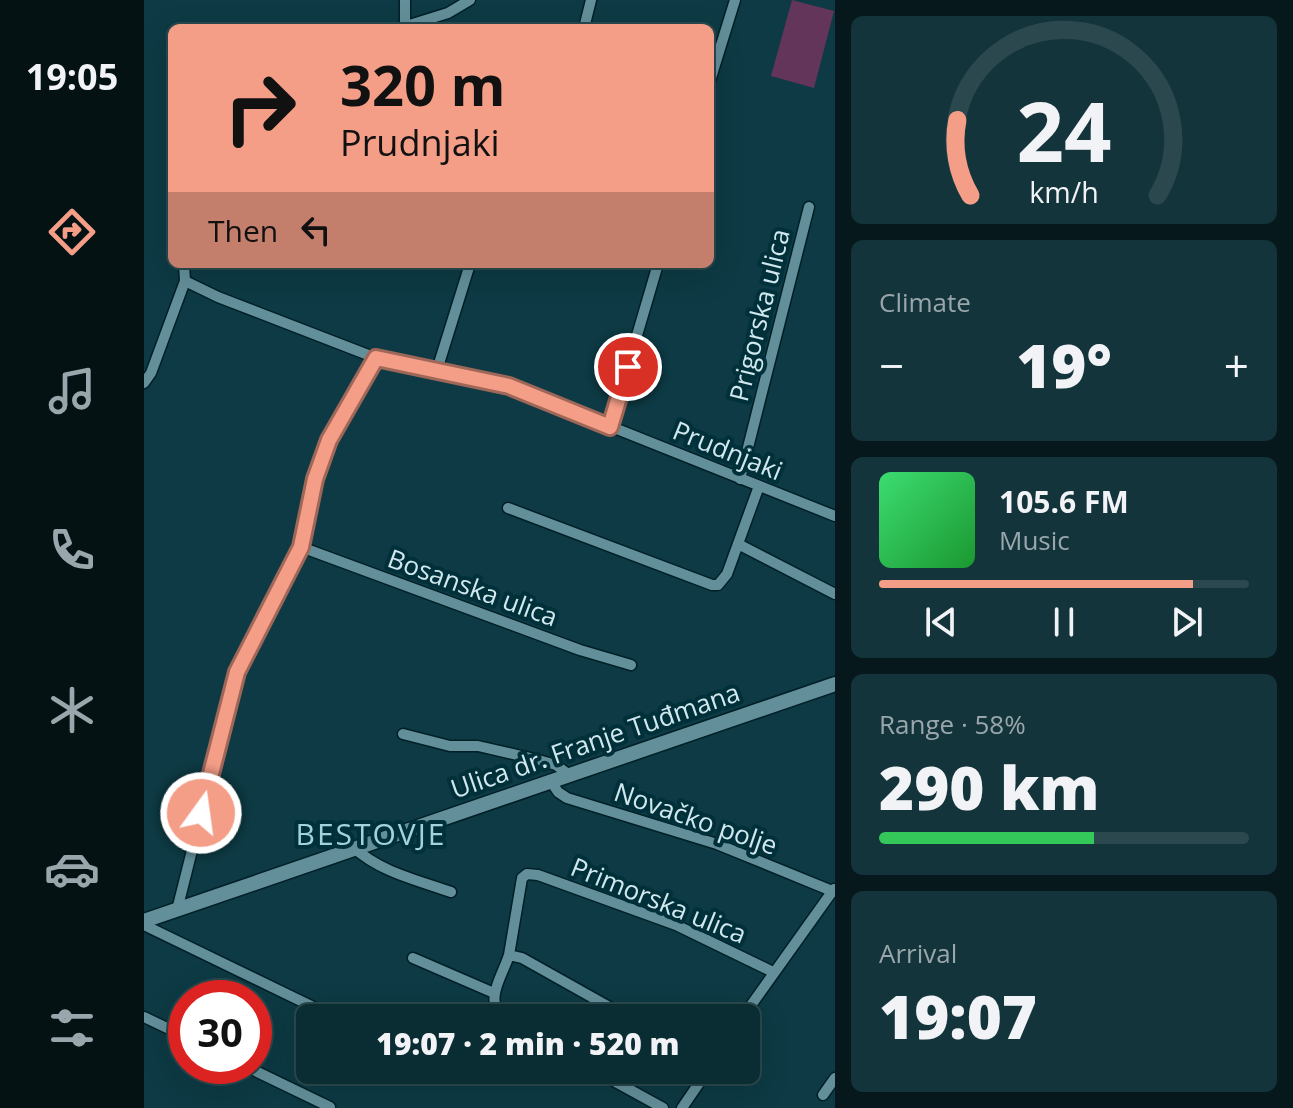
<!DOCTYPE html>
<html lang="en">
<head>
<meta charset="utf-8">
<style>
	body { margin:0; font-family:"Open Sans",sans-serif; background:#13343b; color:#f1f3f6; height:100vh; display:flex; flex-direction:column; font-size:30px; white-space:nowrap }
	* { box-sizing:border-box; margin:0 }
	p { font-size:26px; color:#99a7ac }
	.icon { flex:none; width:44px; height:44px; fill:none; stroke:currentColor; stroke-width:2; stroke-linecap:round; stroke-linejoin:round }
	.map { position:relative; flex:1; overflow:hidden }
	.panel { display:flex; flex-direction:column; gap:16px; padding:16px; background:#06181c; width:458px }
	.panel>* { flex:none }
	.hud { position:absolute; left:24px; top:24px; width:546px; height:244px; border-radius:12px; box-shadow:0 8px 32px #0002,0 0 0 2px #2a484e; background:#f49e88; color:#111; overflow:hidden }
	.speed { position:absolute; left:24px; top:980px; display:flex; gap:16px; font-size:40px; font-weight:700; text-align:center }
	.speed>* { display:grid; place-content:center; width:104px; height:104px; border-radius:50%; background:#0a2c33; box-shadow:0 8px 32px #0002,0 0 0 2px #2a484e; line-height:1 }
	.speed .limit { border:12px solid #d22; background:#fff; color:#111 }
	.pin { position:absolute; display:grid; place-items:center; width:68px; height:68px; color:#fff; margin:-34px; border:4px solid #fff; border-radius:50%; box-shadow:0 2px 8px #0007 }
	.me { position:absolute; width:88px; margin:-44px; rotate:14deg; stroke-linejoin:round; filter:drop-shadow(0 0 6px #0008) }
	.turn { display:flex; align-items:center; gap:28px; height:168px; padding:0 40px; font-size:36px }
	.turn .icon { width:104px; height:104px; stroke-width:2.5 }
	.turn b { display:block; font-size:56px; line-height:68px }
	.then { display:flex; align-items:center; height:76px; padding:0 40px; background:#0003; gap:16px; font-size:30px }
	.big { font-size:60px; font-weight:800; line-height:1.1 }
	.panel .card { flex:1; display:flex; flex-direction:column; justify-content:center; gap:12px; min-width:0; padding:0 28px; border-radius:12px; background:#13343b }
	.panel .dial { align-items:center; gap:0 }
	.dial svg { height:208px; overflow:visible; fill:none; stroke:#2a484e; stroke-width:7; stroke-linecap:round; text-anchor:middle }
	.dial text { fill:#f1f3f6; stroke:none }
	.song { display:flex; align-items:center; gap:24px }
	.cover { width:96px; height:96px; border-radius:12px; background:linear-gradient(135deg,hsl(140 70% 55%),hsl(130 70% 35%)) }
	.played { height:8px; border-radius:4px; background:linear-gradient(90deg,#f49e88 85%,#2a484e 85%) }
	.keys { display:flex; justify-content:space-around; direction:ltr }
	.heat { display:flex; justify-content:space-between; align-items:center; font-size:44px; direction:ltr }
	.charge { height:12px; border-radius:6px; background:linear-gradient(90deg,#34c759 58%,#2a484e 0) }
	.trip { position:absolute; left:152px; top:1004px; width:464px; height:80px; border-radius:12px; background:#0a2c33; box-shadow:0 8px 32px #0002,0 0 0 2px #2a484e; font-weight:800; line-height:80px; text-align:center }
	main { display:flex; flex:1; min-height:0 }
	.menu { display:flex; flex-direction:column; width:144px; justify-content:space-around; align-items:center; background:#041214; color:#99a7ac }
	.menu .icon { width:56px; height:56px }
	.menu .selected { color:#f49e88 }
	.menu b { font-size:36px; color:#f1f3f6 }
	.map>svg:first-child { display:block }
</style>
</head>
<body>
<main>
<nav class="menu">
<b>19:05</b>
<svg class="icon selected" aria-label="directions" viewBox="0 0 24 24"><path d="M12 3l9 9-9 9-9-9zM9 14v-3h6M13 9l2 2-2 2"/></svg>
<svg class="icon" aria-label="music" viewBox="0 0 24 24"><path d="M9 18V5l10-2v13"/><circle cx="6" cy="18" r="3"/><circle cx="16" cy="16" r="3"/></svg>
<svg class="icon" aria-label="phone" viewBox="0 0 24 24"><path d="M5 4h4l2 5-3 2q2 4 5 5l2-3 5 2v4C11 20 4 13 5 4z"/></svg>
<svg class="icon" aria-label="climate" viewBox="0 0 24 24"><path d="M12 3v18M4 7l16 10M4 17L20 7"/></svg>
<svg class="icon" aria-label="car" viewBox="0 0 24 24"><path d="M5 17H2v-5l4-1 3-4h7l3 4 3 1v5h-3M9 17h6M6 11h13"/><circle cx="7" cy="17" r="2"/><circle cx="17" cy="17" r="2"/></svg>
<svg class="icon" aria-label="filters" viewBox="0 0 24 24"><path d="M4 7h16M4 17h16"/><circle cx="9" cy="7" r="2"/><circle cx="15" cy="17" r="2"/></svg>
</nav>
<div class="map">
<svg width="691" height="1108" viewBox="0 0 691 1108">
	<rect width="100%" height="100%" fill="#0d3a44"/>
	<path fill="#64355a" d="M648 0 690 11 670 88 627 76Z"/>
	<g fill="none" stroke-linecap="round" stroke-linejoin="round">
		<g stroke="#002027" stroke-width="13">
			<path id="street" d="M261 26V0
				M256 28 304 13 326 0
				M440 28 447 0
				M566 81 591 0
				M232 358 365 386 691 516
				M293 370 326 264
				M0 383 7 373 41 281 40 264
				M466 427 514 264
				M596 479 665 207
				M364 508 568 585H574L583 574 615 486
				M594 544 691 594
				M157 547 436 650 487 665
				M259 734 306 746H334L391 759 412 765 424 774
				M406 780 414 792 423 798 573 844 688 891
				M209 847C236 872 273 880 307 892
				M33 910 93 672 157 547 171 479 185 440 232 358 74 297 41 281
				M0 925 192 1018
				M269 958 350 993
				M0 1017 42 1037
				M356 1018C342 996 358 977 365 955
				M485 1018 378 958 365 955 378 878 383 874 394 875 532 925 629 972
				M598 1018 690 889
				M101 1066 186 1107
				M299 1070 310 1075
				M450 1070 519 1108
				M679 1095 691 1078
				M538 1108 564 1070"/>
		</g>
		<g stroke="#002027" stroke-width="17">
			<path id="secondary" d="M0 921 691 684"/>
		</g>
		<use href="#street" stroke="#638f9a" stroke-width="10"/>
		<use href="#secondary" stroke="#638f9a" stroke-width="14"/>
	</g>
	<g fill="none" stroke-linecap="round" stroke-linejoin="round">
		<g stroke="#9f6758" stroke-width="20">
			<path id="route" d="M57 813 93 672 157 547 171 479 185 440 232 358 365 386 466 427 484 367"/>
		</g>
		<use href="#route" stroke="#f49e88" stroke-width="14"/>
	</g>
	<g text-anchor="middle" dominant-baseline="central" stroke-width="8" stroke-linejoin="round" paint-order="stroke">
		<g font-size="26" fill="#d1e8ee" stroke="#00303a">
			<text transform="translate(615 315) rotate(-76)">Prigorska ulica</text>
			<text transform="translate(584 450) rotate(22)">Prudnjaki</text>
			<text transform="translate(329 587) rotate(20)">Bosanska ulica</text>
			<text transform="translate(451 740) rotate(-19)">Ulica dr. Franje Tuđmana</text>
			<text transform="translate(552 818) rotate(19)">Novačko polje</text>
			<text transform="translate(515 900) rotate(22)">Primorska ulica</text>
		</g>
		<g font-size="30" letter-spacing="2" fill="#a3d1dc" stroke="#00303a">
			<text x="227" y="833">BESTOVJE</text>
		</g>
	</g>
</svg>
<div class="speed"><div class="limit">30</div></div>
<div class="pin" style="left:484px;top:367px;background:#d93025"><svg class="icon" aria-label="arrive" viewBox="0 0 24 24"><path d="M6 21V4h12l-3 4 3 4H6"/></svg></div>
<svg class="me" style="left:57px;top:813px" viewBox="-20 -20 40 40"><circle r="17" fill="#f49e88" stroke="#fff" stroke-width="3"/><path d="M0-11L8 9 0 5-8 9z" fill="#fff"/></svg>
<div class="trip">19:07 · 2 min · 520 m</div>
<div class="hud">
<div class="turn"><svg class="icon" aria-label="right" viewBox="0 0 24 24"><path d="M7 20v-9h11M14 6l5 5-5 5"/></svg><div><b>320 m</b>Prudnjaki</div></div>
<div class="then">Then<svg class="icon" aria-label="left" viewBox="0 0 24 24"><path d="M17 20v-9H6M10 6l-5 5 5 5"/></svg></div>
</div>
</div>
<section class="panel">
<div class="card dial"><svg viewBox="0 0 100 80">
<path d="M14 69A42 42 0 1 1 86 69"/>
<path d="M14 69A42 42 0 0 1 9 40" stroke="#f49e88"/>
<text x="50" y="56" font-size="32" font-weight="700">24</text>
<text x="50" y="72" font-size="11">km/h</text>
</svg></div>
<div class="card"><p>Climate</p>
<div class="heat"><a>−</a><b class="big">19°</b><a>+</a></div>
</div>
<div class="card">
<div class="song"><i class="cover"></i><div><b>105.6 FM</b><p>Music</p></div></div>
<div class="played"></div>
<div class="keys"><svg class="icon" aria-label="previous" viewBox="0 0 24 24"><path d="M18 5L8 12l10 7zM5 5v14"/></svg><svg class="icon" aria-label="pause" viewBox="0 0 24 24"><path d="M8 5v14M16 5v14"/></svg><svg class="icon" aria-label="next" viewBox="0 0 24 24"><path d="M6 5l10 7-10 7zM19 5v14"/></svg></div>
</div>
<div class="card"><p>Range · 58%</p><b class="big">290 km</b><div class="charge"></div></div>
<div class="card"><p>Arrival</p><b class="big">19:07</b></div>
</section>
</main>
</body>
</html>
